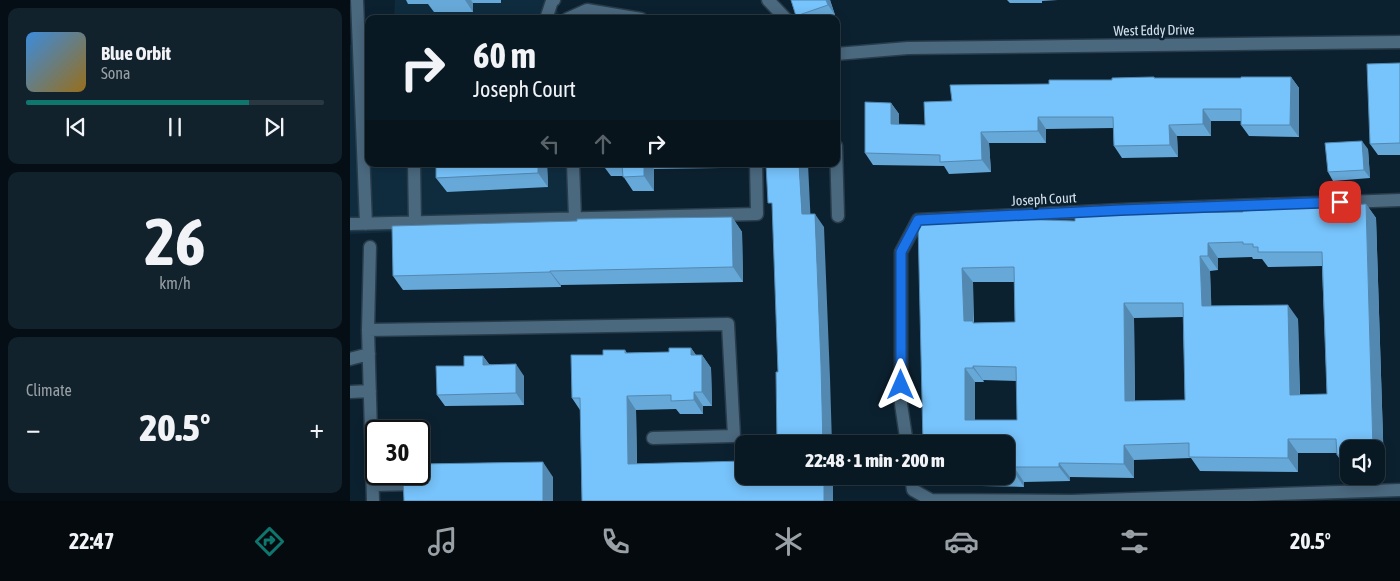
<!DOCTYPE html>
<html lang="en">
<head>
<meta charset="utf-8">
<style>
	body { margin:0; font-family:"Asap Condensed",sans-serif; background:#12222c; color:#f1f3f6; height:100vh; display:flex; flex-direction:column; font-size:19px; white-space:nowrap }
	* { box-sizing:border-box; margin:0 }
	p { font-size:16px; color:#99a0a6 }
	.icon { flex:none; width:28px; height:28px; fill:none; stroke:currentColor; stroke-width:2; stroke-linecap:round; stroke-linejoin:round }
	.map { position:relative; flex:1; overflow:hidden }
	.panel { display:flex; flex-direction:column; gap:8px; padding:8px; background:#050e14; width:350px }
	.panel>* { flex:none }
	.banner { position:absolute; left:15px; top:15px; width:475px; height:152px; border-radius:10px; box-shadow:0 2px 12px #0003,0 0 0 1px #293841; background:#091924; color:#f1f3f6; overflow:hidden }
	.buttons { position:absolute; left:990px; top:440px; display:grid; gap:10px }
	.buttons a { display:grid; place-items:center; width:45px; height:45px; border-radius:10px; background:#091924; box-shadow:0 2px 12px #0003,0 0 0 1px #293841; font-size:25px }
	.speed { position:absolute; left:15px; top:420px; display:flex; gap:10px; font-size:25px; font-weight:700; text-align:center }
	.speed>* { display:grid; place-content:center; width:65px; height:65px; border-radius:50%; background:#091924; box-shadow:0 2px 12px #0003,0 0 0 1px #293841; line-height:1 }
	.speed .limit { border:2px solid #111; border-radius:8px; background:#fff; color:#111 }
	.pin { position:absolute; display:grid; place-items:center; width:42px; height:42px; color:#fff; margin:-21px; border-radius:10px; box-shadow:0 2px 8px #0006 }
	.me { position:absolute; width:55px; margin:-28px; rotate:0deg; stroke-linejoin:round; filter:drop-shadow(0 0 4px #0008) }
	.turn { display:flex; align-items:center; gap:18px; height:105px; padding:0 25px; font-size:22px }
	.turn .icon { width:65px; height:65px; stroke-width:2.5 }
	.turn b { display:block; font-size:35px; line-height:42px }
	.lanes { display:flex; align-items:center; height:48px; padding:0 25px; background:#0003; justify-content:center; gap:25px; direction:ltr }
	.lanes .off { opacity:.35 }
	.big { font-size:38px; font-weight:800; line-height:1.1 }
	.panel .tile { flex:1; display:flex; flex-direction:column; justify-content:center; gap:8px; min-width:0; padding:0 18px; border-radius:10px; background:#12222c }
	.panel .dial { align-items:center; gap:0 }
	.dial b { font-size:65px; line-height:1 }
	.song { display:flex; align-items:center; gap:15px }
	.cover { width:60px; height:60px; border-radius:8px; background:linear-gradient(135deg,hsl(210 70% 55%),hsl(40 70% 35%)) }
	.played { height:5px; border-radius:2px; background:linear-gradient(90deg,#0f766e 75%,#293841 75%) }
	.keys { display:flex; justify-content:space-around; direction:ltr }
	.heat { display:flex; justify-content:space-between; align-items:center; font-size:28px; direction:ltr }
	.trip { position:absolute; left:385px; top:435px; width:280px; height:50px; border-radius:10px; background:#091924; box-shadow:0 2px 12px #0003,0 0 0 1px #293841; font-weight:800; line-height:50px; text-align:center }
	.dock { display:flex; height:80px; justify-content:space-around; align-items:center; background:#040a0e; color:#99a0a6 }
	.dock .icon { width:35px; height:35px }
	.dock .on { color:#0f766e }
	.dock b { font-size:22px; color:#f1f3f6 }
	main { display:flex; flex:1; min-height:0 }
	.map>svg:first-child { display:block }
</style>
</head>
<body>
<main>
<section class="panel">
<div class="tile">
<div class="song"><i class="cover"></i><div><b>Blue Orbit</b><p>Sona</p></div></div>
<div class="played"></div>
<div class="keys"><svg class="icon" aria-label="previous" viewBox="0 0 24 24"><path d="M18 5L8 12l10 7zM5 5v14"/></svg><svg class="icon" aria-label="pause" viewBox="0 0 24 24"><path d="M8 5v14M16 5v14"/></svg><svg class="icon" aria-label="next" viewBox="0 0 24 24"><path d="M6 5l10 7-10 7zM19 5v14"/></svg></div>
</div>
<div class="tile dial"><b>26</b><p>km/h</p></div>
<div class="tile"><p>Climate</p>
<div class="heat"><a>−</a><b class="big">20.5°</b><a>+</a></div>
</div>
</section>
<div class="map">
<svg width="1050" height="501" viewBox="0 0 1050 501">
	<rect width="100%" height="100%" fill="#0c2130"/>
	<path fill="#0f2c3f" d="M45 0H203L211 19H44Z
		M0 45H19V164H228L229 224 0 234Z"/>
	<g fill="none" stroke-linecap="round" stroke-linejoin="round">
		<g stroke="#283c4a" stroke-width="15">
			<path id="minor" d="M7 0 16 224
				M418 0 436 19
				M196 19 202 1 204 0
				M217 19 237 10 291 19
				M486 54 558 48 1050 42
				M486 146 488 216
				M64 164 65 223
				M223 164 225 218
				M0 224 407 214 406 164
				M18 330 20 247
				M0 359 19 354
				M0 392 20 391
				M557 444 551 404V252L568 220 771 210 1050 200
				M561 476 563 490 581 500 722 501 1050 490
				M23 485 64 484
				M23 501 18 330 378 324 384 436 303 438"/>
		</g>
		<use href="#minor" stroke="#4a687e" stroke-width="12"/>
	</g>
	<path fill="#66a8d8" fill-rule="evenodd" d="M56 0H151V3H123V12H84L78 4H58Z
		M441 0H480L485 15 474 19H448L446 16Z
		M657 0H708L692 1V3H660Z
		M1050 63V155H1028L1020 144Z
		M804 77 805 78H891L941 77 949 88V137L899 136 891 125V121H861V136H827L828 157 772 158 764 146 763 128 696 129V143H639L641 172 599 174 594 166 523 165 515 153 541 103 549 114V124L575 125 602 101 699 84Z
		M1018 149 1020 178 983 181 978 172Z
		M197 164 198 187 97 192 86 178Z
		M252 164H371V168L304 169V191H283L273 176H261Z
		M1016 204 1026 218 1034 469H1026V449H999V469H997L987 455V453H948V472L850 471 841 458 784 460V478L720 477V481L674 482V487L583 485 578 476H656V444H573L612 223 661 219 725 221 893 212ZM902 257 903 259H912L918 267 972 266 977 394 950 395 948 319 861 306 860 271 868 270V258ZM623 282H664L665 322 624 323ZM833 317 835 400 785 401 784 318ZM633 380 667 381V420H625V382H634Z
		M382 217 392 232 393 282 211 285V287L53 290 43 276Z
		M341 348 346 355H352L361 368 362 406H353V414H330L326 409 286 410 287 464 394 476H483V501H232L230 410 222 398 253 355 275 350 277 353 319 352Z
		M133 356 139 364 174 376V405L95 406 87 395 114 366Z"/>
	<path fill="#5388b0" d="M115 0H121L123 3V12Z
		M476 0H480L485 15 478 5Z
		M941 77 949 88V137L940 125Z
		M541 103 549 114V135L541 124Z
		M853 109 861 121V136L853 124Z
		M688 117 696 129V143L688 131Z
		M819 125 827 136 828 157 820 145Z
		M631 132 639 143 641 172 632 160Z
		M1012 141 1018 149 1020 178 1014 170Z
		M188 164H197L198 187 188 173Z
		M294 164H300L304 169V191L294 176Z
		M449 164H458L461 227 452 214Z
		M1016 204 1026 218 1034 469 1026 459V449H1023Z
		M465 214 474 227 480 378 482 444H473Z
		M382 217 392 232 393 282 383 267Z
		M858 243 868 258V270L858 256Z
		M850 256 860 271 862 321 852 306Z
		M612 268 623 282V323L633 336 614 321Z
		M200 271 211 285V287L200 272Z
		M774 303 784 318 785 416 775 401Z
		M938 305 948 319 950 410 940 395Z
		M341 348 350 361 341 355Z
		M352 355 361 368 362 406 352 392Z
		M133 356 141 367 133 365Z
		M166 364 174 376V405L166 393Z
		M623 366 633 380 634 382 623 368Z
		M615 368 625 382V435L615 420Z
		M344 392 353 406V414L344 400Z
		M277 396 286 410 287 477 278 464Z
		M938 439 948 453V472L938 458Z
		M774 445 784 460V478L774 464Z
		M193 462 203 477V501H193Z
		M709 463 720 477V481L709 467Z
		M664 467 674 482V487L664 472Z
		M474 476H483V501H474Z"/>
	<path fill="#77c3fb" stroke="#5388b0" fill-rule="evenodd" d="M441 0H476L478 5 446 16Z
		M1050 63V143L1020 144 1017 64Z
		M804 77V78H891V77H941L940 125H891V109H853V124L819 125 820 145 764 146 763 117H688V131L631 132 632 160 590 162V155L515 153V102L541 103V124L575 125 574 102 602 101 600 85 699 84V80H762V78Z
		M1012 141 1014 170 978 172 975 143Z
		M86 164H188V173L86 178Z
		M272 164H294V176L273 177Z
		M416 164H449L452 214H465L471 365 473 444H427L426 372H428L422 203H418Z
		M1016 204 1023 449H999V455H987L986 439H938V458L839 457V443L774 445V464L709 463V467H664V472H656V444H573L568 223H612V217H660V219L725 221V214L893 212V211ZM893 242V244H903V247H908V252H972L977 394 940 395 938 305 852 306 850 256H858V243ZM664 267 665 322 623 323V321H614L612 268ZM774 303H833L835 400 775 401ZM623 366 666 367 667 420H615V368H623Z
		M382 217 383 267 200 271V272L43 276 42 226 227 221V219Z
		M319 348H341V355H352V392H344V400L321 401V395L277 396 278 464 394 461V476H474V501H232L230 398H222L221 355H253V350H275V353L319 352Z
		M114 356H133V365L166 364V393L87 395 86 366H114Z
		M193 462V501H54L53 478 58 477 60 474H69V464Z"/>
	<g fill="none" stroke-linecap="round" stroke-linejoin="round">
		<g stroke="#114b97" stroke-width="12">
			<path id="route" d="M551 385V252L568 220 771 210 990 202"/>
		</g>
		<use href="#route" stroke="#1a73e8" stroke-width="9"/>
	</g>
	<g text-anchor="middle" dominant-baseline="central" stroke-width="5" stroke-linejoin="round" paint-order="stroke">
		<g font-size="14" fill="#d4e1ec" stroke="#0c2130">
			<text transform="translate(804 30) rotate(-1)">West Eddy Drive</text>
			<text transform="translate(694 199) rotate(-3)">Joseph Court</text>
		</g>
	</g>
</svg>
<div class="buttons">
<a><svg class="icon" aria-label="sound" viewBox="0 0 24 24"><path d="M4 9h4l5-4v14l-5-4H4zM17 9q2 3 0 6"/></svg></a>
</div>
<div class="speed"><div class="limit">30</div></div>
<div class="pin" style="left:990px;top:202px;background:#d93025"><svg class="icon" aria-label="arrive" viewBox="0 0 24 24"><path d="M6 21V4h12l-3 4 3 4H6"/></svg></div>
<svg class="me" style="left:551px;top:385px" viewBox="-20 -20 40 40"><path d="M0-17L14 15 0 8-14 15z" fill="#1a73e8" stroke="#fff" stroke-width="4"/></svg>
<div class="trip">22:48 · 1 min · 200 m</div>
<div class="banner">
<div class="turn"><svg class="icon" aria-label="right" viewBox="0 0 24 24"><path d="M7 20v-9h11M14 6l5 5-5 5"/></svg><div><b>60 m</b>Joseph Court</div></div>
<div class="lanes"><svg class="icon off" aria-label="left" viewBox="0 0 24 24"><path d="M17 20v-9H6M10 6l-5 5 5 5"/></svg><svg class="icon off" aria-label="ahead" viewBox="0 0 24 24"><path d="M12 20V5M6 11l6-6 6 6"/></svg><svg class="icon" aria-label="right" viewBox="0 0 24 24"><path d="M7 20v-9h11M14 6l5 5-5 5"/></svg></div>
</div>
</div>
</main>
<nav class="dock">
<b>22:47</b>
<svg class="icon on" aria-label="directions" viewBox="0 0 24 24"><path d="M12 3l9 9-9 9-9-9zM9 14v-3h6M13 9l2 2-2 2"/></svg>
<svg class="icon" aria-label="music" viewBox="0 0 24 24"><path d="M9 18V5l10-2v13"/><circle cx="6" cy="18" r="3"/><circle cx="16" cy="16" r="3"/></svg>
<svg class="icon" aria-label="phone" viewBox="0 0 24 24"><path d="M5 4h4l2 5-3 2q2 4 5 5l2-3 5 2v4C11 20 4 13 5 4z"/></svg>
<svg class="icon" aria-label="climate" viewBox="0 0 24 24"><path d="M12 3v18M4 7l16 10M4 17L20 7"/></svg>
<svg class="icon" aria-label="car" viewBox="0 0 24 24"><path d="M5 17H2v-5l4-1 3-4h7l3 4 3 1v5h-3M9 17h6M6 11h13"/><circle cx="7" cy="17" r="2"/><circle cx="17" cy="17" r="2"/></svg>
<svg class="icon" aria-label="filters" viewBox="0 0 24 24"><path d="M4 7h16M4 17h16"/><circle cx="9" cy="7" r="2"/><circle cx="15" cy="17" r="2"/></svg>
<b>20.5°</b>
</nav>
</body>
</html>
